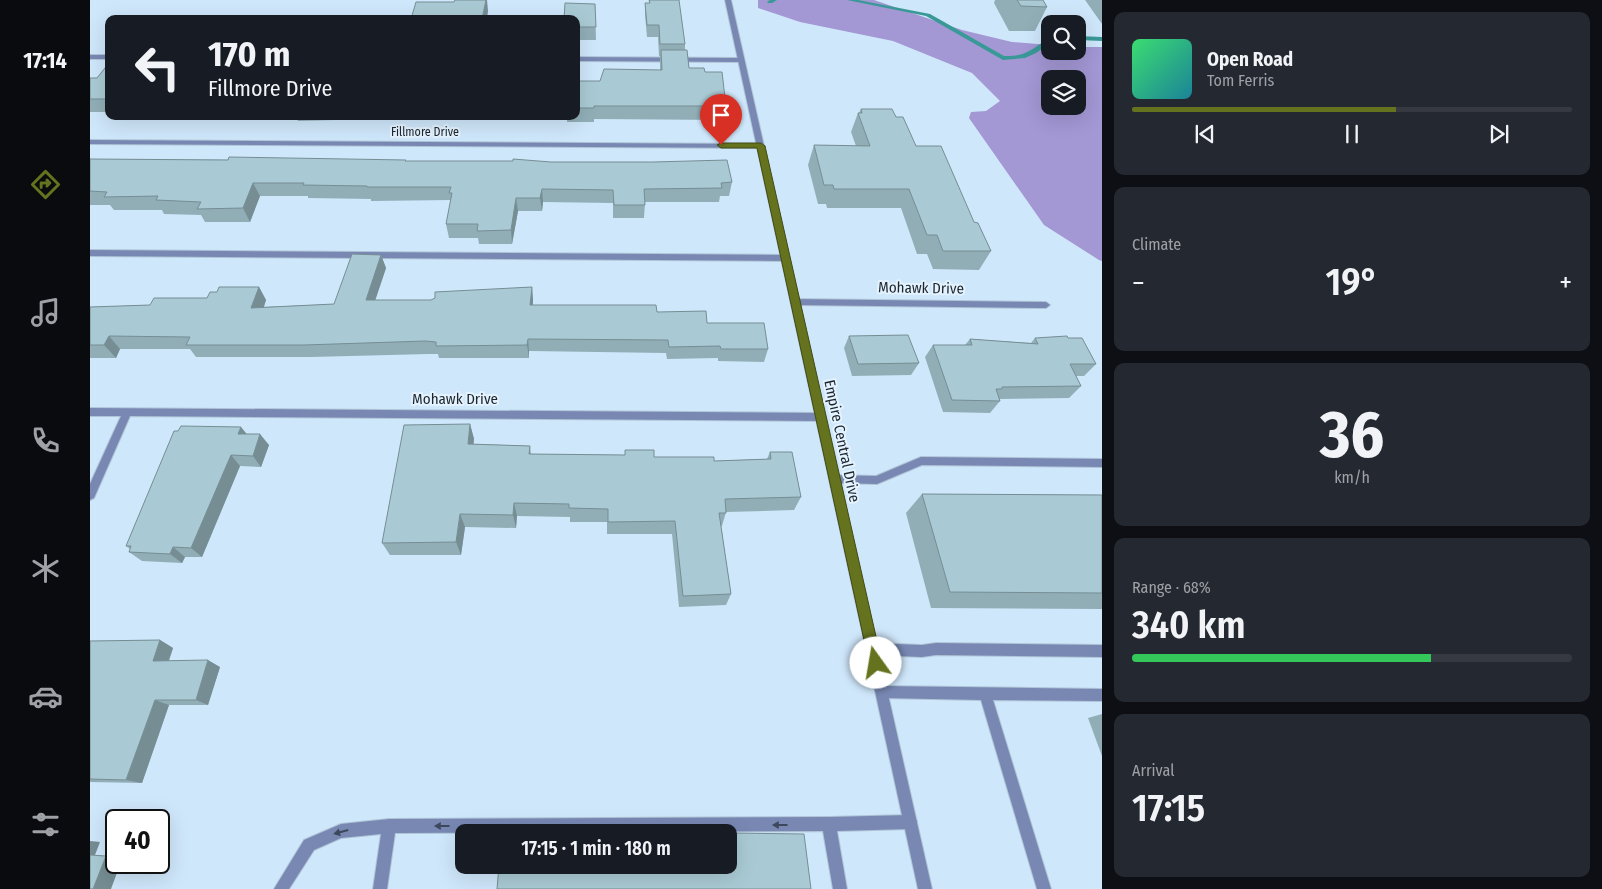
<!DOCTYPE html>
<html lang="en">
<head>
<meta charset="utf-8">
<style>
	body { margin:0; font-family:"Fira Sans Condensed",sans-serif; background:#242831; color:#f1f3f6; height:100vh; display:flex; flex-direction:column; font-size:19px; white-space:nowrap }
	* { box-sizing:border-box; margin:0 }
	p { font-size:16px; color:#9ea1a6 }
	.icon { flex:none; width:28px; height:28px; fill:none; stroke:currentColor; stroke-width:2; stroke-linecap:round; stroke-linejoin:round }
	.map { position:relative; flex:1; overflow:hidden }
	.details { display:flex; flex-direction:column; gap:12px; padding:12px; background:#0d0f14; width:500px }
	.details>* { flex:none }
	.guide { position:absolute; left:15px; top:15px; width:475px; height:105px; border-radius:10px; box-shadow:0 5px 20px #0002; background:#171b24; color:#f1f3f6; overflow:hidden }
	.controls { position:absolute; left:951px; top:15px; display:grid; gap:10px }
	.controls a { display:grid; place-items:center; width:45px; height:45px; border-radius:10px; background:#171b24; box-shadow:0 5px 20px #0002; font-size:25px }
	.speed { position:absolute; left:15px; top:809px; display:flex; gap:10px; font-size:25px; font-weight:700; text-align:center }
	.speed>* { display:grid; place-content:center; width:65px; height:65px; border-radius:50%; background:#171b24; box-shadow:0 5px 20px #0002; line-height:1 }
	.speed .limit { border:2px solid #111; border-radius:8px; background:#fff; color:#111 }
	.pin { position:absolute; display:grid; place-items:center; width:42px; height:42px; color:#fff; margin:-51px -21px; border-radius:50% 50% 50% 0; rotate:-45deg; box-shadow:0 0 5px #0007 }
	.pin .icon { rotate:45deg }
	.me { position:absolute; width:55px; margin:-28px; rotate:347deg; stroke-linejoin:round; filter:drop-shadow(0 0 4px #0008) }
	.turn { display:flex; align-items:center; gap:18px; height:105px; padding:0 20px; font-size:22px }
	.turn .icon { width:65px; height:65px; stroke-width:2.5 }
	.turn b { display:block; font-size:35px; line-height:42px }
	.big { font-size:38px; font-weight:600; line-height:1.1 }
	.details .widget { flex:1; display:flex; flex-direction:column; justify-content:center; gap:8px; min-width:0; padding:0 18px; border-radius:10px; background:#242831 }
	.details .dial { align-items:center; gap:0 }
	.dial b { font-size:65px; line-height:1 }
	.song { display:flex; align-items:center; gap:15px }
	.cover { width:60px; height:60px; border-radius:8px; background:linear-gradient(135deg,hsl(140 70% 55%),hsl(190 70% 35%)) }
	.played { height:5px; border-radius:2px; background:linear-gradient(90deg,#65731e 60%,#363941 60%) }
	.keys { display:flex; justify-content:space-around; direction:ltr }
	.heat { display:flex; justify-content:space-between; align-items:center; font-size:28px; direction:ltr }
	.charge { height:8px; border-radius:4px; background:linear-gradient(90deg,#34c759 68%,#363941 0) }
	.trip { position:absolute; left:365px; top:824px; width:282px; height:50px; border-radius:10px; background:#171b24; box-shadow:0 5px 20px #0002; font-weight:600; line-height:50px; text-align:center }
	main { display:flex; flex:1; min-height:0 }
	.tabs { display:flex; flex-direction:column; width:90px; justify-content:space-around; align-items:center; background:#090b0e; color:#9ea1a6 }
	.tabs .icon { width:35px; height:35px }
	.tabs .on { color:#65731e }
	.tabs b { font-size:22px; color:#f1f3f6 }
	.map>svg:first-child { display:block }
</style>
</head>
<body>
<main>
<nav class="tabs">
<b>17:14</b>
<svg class="icon on" aria-label="directions" viewBox="0 0 24 24"><path d="M12 3l9 9-9 9-9-9zM9 14v-3h6M13 9l2 2-2 2"/></svg>
<svg class="icon" aria-label="music" viewBox="0 0 24 24"><path d="M9 18V5l10-2v13"/><circle cx="6" cy="18" r="3"/><circle cx="16" cy="16" r="3"/></svg>
<svg class="icon" aria-label="phone" viewBox="0 0 24 24"><path d="M5 4h4l2 5-3 2q2 4 5 5l2-3 5 2v4C11 20 4 13 5 4z"/></svg>
<svg class="icon" aria-label="climate" viewBox="0 0 24 24"><path d="M12 3v18M4 7l16 10M4 17L20 7"/></svg>
<svg class="icon" aria-label="car" viewBox="0 0 24 24"><path d="M5 17H2v-5l4-1 3-4h7l3 4 3 1v5h-3M9 17h6M6 11h13"/><circle cx="7" cy="17" r="2"/><circle cx="17" cy="17" r="2"/></svg>
<svg class="icon" aria-label="filters" viewBox="0 0 24 24"><path d="M4 7h16M4 17h16"/><circle cx="9" cy="7" r="2"/><circle cx="15" cy="17" r="2"/></svg>
</nav>
<div class="map">
<svg width="1012" height="889" viewBox="0 0 1012 889">
	<rect width="100%" height="100%" fill="#cfe7fb"/>
	<path fill="#a397d4" fill-rule="evenodd" d="M668 0H784L872 30 922 42 960 45V51H988V47H1012V261L1009 260 954 225 879 118 881 112 896 111 910 101 882 73 803 41 710 22 668 8ZM960 79H988V106H960Z"/>
	<g fill="none" stroke-linecap="round" stroke-linejoin="round">
		<path fill="#399997" fill-rule="evenodd" d="M680 0H687L682 3H678L677 2Z
			M757 0H768L840 14 914 56C937 57 942 48 960 38V43L946 53 935 58 913 60 836 16Z
			M988 36 1012 37V41L988 40Z"/>
		<g stroke="#afc4d6" stroke-width="2">
			<path id="service" d="M0 55H19V59H0Z
				M486 57 651 58 654 60 651 62 486 61Z
				M0 250 696 255 700 258 696 261 0 256Z
				M831 457 1012 459V467L832 465 787 484 744 483 740 482 739 479 740 476 744 475 786 476Z
				M782 643 832 645 846 643 1012 645V657L846 655 832 657 782 655 778 653 776 649 778 645Z
				M792 686 1012 689V701L903 700 961 889H947L891 700 792 698 788 696 786 692 788 688Z
				M820 815 825 817 827 822 825 827 820 829 747 831 757 889H743L733 831 305 833 297 889H283L291 834 251 838 224 850 199 889H184L214 840 251 824 299 819 739 817Z"/>
		</g>
		<g stroke="#afc4d6" stroke-width="2">
			<path id="minor" d="M0 140 671 144 675 146 671 148 0 144Z
				M705 299 956 302 960 305 956 308 705 305 701 302Z
				M0 408 730 413 733 414 735 417 733 420 730 421 40 416 4 498 0 500V484L31 416H0Z"/>
		</g>
		<g stroke="#afc4d6" stroke-width="2">
			<path id="tertiary" d="M635 0H641L842 889H828Z"/>
		</g>
		<use href="#service" fill="#7888b3" fill-rule="evenodd"/>
		<use href="#minor" fill="#7888b3" fill-rule="evenodd"/>
		<use href="#tertiary" fill="#7888b3" fill-rule="evenodd"/>
	</g>
	<path fill="#91aeb6" d="M559 0 595 44V50L599 68 615 72 636 106 634 120 504 119V122H477V120H443V118H309V116H486V81H510L570 70V56H569L568 37H557L555 15V3H559Z
		M905 0H953L957 7 945 31H919L904 3Z
		M995 0H1012V24Z
		M505 4 506 40H486V19Z
		M19 63V112H0V78H7Z
		M771 109 806 117 826 146 884 222 901 251 889 270 843 269 837 254H827L811 208H737L736 204H728L718 165 724 145 766 146 761 132 768 113H769Z
		M206 116H247L246 120 208 121Z
		M0 159 316 161 642 182 639 196H630L629 202H555L554 218H523V203L453 202 452 211H428L422 244H389L388 238H359L356 224 361 200 281 201V199L218 198V196H170L160 222H115L111 215 74 214 72 210H24L20 205H0Z
		M291 255 296 268 285 300H341L442 287 443 300V305L567 312 617 323 678 349 674 362 628 361V358L577 359 576 353 439 351V358H349L348 354H339L221 357H106L100 349H30L26 358H0V307L60 305 117 298 127 292 169 287 176 300 174 307 244 304Z
		M759 336 829 363 821 375 762 376 754 348Z
		M945 338H978L1006 364 994 376H986L991 386 979 398 909 399 910 401 900 413 853 412 835 357 843 345H875L880 339 941 343Z
		M380 424 384 439 383 444 440 446 441 454 535 455V450L564 457 624 461 677 459 680 452 711 497 704 510 636 512 632 526H631L641 594 636 605 589 607 582 534H517V522H480V517L427 516 426 528 375 527 371 555H300L292 543Z
		M157 434 179 445 171 467 150 466 112 557H95L92 563 52 561 39 552 40 549 36 546Z
		M832 494 1012 495V609L841 608 816 513Z
		M70 640 83 648 79 661 130 667 118 705H79L52 783 0 782V641Z
		M1012 714V756L998 718Z"/>
	<path fill="#768d94" d="M396 0H397L398 11 397 19H392Z
		M163 183 170 196 160 222 153 208Z
		M452 189 453 202 452 211 450 198Z
		M426 198 428 211 422 244 421 230Z
		M291 255 296 268 281 313 276 300Z
		M169 287 176 300 169 321 161 308Z
		M442 287 443 300 442 318 440 305Z
		M19 336 30 349 26 358 14 345Z
		M438 339 439 351V358L437 345Z
		M380 424 384 439 382 459 378 444Z
		M151 427 160 438 148 434Z
		M170 434 179 445 171 467 163 456Z
		M141 455 150 466 112 557 101 548Z
		M424 503 427 516 426 528 423 515Z
		M370 514 375 527 371 555 366 542Z
		M83 547 95 557 92 563 80 554Z
		M70 640 83 648 76 668 63 661Z
		M118 660 130 667 118 705 106 700Z
		M65 700 79 705 52 783 36 780Z
		M0 841 10 842 5 855H0Z
		M16 856H26V862H31L21 889H3Z"/>
	<path fill="#a9cad4" stroke="#768d94" d="M365 0H396L392 19H321L326 2H364Z
		M559 0H589L595 44H570L569 25H557L555 3H560Z
		M927 0H953L957 7 931 6Z
		M475 3 505 4 506 27H486V19H474Z
		M571 50H597L599 68H614L615 72H632L636 106H504V108H486V81H510L514 69 572 70Z
		M19 63V99H0V78H7Z
		M771 109H802L806 117H813L826 146H851L884 222 888 223 901 251H853L847 235H837L819 189H744L743 185H734L724 145 780 146 768 113H772Z
		M139 157 316 160 315 161H423V159L461 162H563L637 160 642 182 631 183 632 188 554 189 555 205H524L523 190 452 189 450 198H426L421 230 387 231 388 224H356L362 193H359L361 187H277V186L213 185 214 183H163L153 208 107 209 111 202 66 200 68 196 14 197 17 192 0 191V159L138 160Z
		M262 254 291 255 276 300H341L345 298V292L442 287 440 305H566L567 312 616 311 617 323H674L678 349H631L630 346 579 347 578 340 438 339 437 345 346 346V342L335 341 214 345H96L100 337 19 336 14 345H0V307L60 305 64 298H117L120 292H127L129 287H169L161 308 244 304Z
		M818 335 829 363 768 364 759 336Z
		M977 336 978 338H992L1006 364H980L991 386 912 387V389H906L910 401 862 400 843 345H882L880 339 948 344 945 338Z
		M380 424 378 444 440 446 439 454 535 455V450H564V457H624V461L681 459 680 452H702L711 497 635 499 636 513H629L641 594 593 596 585 521 518 522V509L479 508V504L424 503 423 515 370 514 366 542 292 543 314 425Z
		M91 426 151 427 148 434H170L163 456 141 455 101 548 83 547 80 554 39 552 41 546H36L84 431H88Z
		M832 494 1012 495V593L860 592Z
		M70 640 63 661 118 660 106 700H65L36 780 0 779V641Z
		M411 830 583 832H411Z
		M639 833 714 834 721 889H407L409 865H639Z
		M0 855 16 856 3 889H0Z"/>
	<defs><path id="oneway-solid" d="M-6-.8H1V-3.2L6.5 0L1 3.2V.8H-6Z" transform="scale(1.25)"/></defs>
	<g fill="#3d485c">
		<use href="#oneway-solid" transform="translate(690 825) rotate(180)"/>
		<use href="#oneway-solid" transform="translate(352 826) rotate(180)"/>
		<use href="#oneway-solid" transform="translate(251 832) rotate(165)"/>
	</g>
	<path fill="#65731e" stroke="#424b14" d="M671 143 675 146 792 663 790 668 786 670 781 668 779 663 667 148H631L627 145 631 143Z"/>
	<g text-anchor="middle" dominant-baseline="central" stroke-width="4" stroke-linejoin="round" paint-order="stroke">
		<g font-size="12" fill="#1d262d" stroke="#e4f3ff">
			<text x="335" y="132">Fillmore Drive</text>
		</g>
		<g font-size="15" fill="#1d262d" stroke="#e4f3ff">
			<text transform="translate(831 288) rotate(1)">Mohawk Drive</text>
			<text x="365" y="399">Mohawk Drive</text>
			<text transform="translate(752 441) rotate(78)">Empire Central Drive</text>
		</g>
	</g>
</svg>
<div class="controls">
<a><svg class="icon" aria-label="search" viewBox="0 0 24 24"><circle cx="10" cy="10" r="6"/><path d="M15 15l6 6"/></svg></a>
<a><svg class="icon" aria-label="layers" viewBox="0 0 24 24"><path d="M12 4l9 5-9 5-9-5zM3 14l9 5 9-5"/></svg></a>
</div>
<div class="speed"><div class="limit">40</div></div>
<div class="pin" style="left:631px;top:145px;background:#d93025"><svg class="icon" aria-label="arrive" viewBox="0 0 24 24"><path d="M6 21V4h12l-3 4 3 4H6"/></svg></div>
<svg class="me" style="left:786px;top:663px" viewBox="-20 -20 40 40"><circle r="19" fill="#fff"/><path d="M0-13L10 11 0 6-10 11z" fill="#65731e"/></svg>
<div class="trip">17:15 · 1 min · 180 m</div>
<div class="guide">
<div class="turn"><svg class="icon" aria-label="left" viewBox="0 0 24 24"><path d="M17 20v-9H6M10 6l-5 5 5 5"/></svg><div><b>170 m</b>Fillmore Drive</div></div>
</div>
</div>
<section class="details">
<div class="widget">
<div class="song"><i class="cover"></i><div><b>Open Road</b><p>Tom Ferris</p></div></div>
<div class="played"></div>
<div class="keys"><svg class="icon" aria-label="previous" viewBox="0 0 24 24"><path d="M18 5L8 12l10 7zM5 5v14"/></svg><svg class="icon" aria-label="pause" viewBox="0 0 24 24"><path d="M8 5v14M16 5v14"/></svg><svg class="icon" aria-label="next" viewBox="0 0 24 24"><path d="M6 5l10 7-10 7zM19 5v14"/></svg></div>
</div>
<div class="widget"><p>Climate</p>
<div class="heat"><a>−</a><b class="big">19°</b><a>+</a></div>
</div>
<div class="widget dial"><b>36</b><p>km/h</p></div>
<div class="widget"><p>Range · 68%</p><b class="big">340 km</b><div class="charge"></div></div>
<div class="widget"><p>Arrival</p><b class="big">17:15</b></div>
</section>
</main>
</body>
</html>
